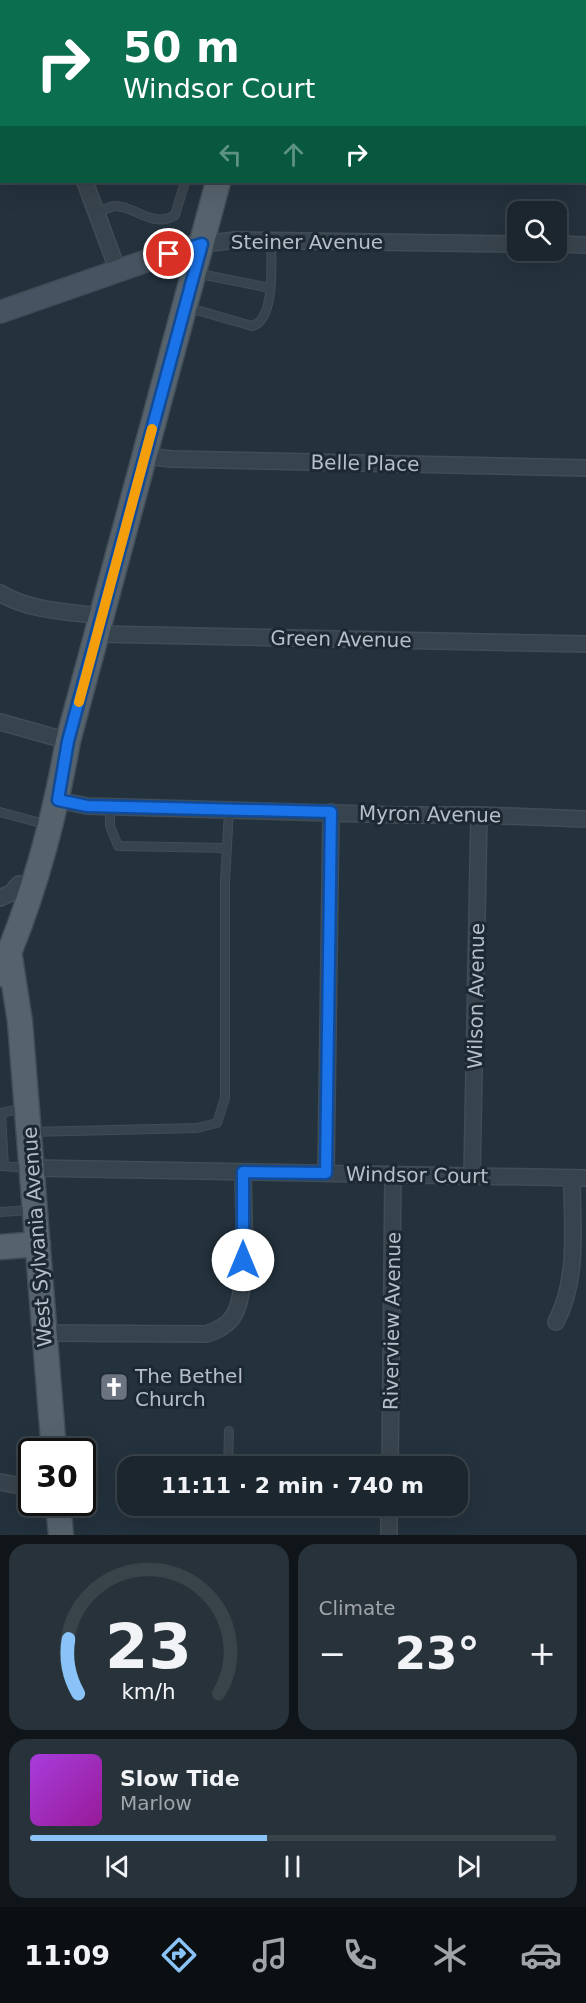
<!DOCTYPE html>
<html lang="en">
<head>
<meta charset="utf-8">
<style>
	body { margin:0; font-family:"DejaVu Sans",sans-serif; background:#28323a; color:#f1f3f6; height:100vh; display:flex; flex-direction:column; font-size:22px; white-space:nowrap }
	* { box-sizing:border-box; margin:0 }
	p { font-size:20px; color:#a0a5aa }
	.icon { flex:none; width:33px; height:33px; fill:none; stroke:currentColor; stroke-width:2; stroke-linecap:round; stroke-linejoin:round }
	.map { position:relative; height:1535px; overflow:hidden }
	.panel { display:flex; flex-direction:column; gap:9px; padding:9px; background:#0f1519; flex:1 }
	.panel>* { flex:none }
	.hud { position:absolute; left:0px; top:0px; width:586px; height:183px; box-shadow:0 6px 24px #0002,0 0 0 2px #39434a; background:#0b6e4f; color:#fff; overflow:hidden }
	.buttons { position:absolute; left:507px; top:201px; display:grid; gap:12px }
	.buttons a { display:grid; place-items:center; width:60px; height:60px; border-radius:12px; background:#1b262e; box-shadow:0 6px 24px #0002,0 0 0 2px #39434a; font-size:30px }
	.speed { position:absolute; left:18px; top:1438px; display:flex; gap:12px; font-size:30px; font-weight:700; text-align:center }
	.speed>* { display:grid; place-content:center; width:78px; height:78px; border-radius:50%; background:#1b262e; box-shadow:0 6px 24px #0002,0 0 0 2px #39434a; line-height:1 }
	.speed .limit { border:3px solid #111; border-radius:9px; background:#fff; color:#111 }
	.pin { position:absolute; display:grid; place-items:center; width:51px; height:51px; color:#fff; margin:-26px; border:3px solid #fff; border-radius:50%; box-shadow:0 2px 6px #0007 }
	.me { position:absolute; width:66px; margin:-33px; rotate:0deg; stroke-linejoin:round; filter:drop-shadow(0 0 4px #0008) }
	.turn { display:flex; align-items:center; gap:21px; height:126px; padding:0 24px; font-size:27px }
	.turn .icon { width:78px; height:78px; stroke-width:2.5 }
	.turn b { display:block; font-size:42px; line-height:51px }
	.lanes { display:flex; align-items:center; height:57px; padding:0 24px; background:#0003; justify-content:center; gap:30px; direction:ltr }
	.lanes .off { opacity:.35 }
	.big { font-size:45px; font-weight:600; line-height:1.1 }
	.panel .card { flex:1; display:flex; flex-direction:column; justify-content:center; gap:9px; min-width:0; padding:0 21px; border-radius:18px; background:#28323a }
	.panel .dial { align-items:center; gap:0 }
	.dial svg { height:156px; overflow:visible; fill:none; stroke:#39434a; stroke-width:7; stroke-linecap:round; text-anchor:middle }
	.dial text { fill:#f1f3f6; stroke:none }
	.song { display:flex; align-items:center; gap:18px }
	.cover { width:72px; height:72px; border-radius:9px; background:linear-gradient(135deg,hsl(280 70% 55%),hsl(300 70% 35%)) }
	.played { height:6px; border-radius:3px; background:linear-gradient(90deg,#8ac3f7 45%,#39434a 45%) }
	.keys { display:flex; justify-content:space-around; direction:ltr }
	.heat { display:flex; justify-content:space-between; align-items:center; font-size:33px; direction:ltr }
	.panel .tiles { flex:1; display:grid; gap:9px; grid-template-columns:1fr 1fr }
	.card:last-child { grid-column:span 2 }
	.trip { position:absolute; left:117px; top:1456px; width:351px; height:60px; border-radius:18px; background:#1b262e; box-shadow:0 6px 24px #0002,0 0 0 2px #39434a; font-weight:600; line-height:60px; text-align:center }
	.dock { display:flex; height:96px; justify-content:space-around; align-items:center; background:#0b0f12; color:#a0a5aa }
	.dock .icon { width:42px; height:42px }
	.dock .selected { color:#8ac3f7 }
	.dock b { font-size:27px; color:#f1f3f6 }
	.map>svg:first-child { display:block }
</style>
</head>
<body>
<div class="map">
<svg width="586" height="1535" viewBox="0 0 586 1535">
	<rect width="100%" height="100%" fill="#24323d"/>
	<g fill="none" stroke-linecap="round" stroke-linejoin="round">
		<g stroke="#414d56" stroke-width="10">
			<path id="lane" d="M321 0V2
				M96 212C102 211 109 207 115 206 135 206 154 229 175 215L185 182
				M195 273 270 288
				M186 307 252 326C276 320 271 261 271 241
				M110 806V826L118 846 227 848
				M0 812 37 822
				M0 1113 25 1108
				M1 1113 4 1166
				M30 1132 197 1128 217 1123 225 1098V882L229 810
				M1 1166 28 1168
				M0 1212 31 1210
				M228 1467 229 1431
				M226 1510 227 1506"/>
		</g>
		<g stroke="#414d56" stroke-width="18">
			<path id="street" d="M21 0V2
				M585 62H586
				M85 182 118 271
				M202 244 236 240 518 244
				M556 244 586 245
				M144 456 172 459 586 468
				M0 593C29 611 69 612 102 616
				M97 634 586 644
				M0 722 68 741
				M58 800 87 806 400 815H479L586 819
				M0 898 11 893 19 884
				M32 1168 586 1178
				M326 1173 331 812
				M472 1176 479 815
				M556 1322C579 1278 572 1226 572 1178
				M45 1333 206 1334C217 1331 230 1324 235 1313 249 1287 243 1204 243 1172
				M390 1467 393 1175
				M0 1482 32 1488
				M389 1535V1506"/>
		</g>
		<g stroke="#414d56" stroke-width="24">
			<path id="secondary" d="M0 312 152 259 202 244"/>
		</g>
		<g stroke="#414d56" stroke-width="27">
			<path id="primary" d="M9 951 20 1022 54 1452
				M0 974C33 899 54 821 68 741L218 182
				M0 1247 38 1244
				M58 1503 61 1535"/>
		</g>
		<g stroke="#434f58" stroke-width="30">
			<path id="highway" d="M200 0 202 2
				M259 2V0
				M278 2 279 0"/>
		</g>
		<use href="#lane" stroke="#38444d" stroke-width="8"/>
		<use href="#street" stroke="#38444d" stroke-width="15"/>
		<use href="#secondary" stroke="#465360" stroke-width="21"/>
		<use href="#primary" stroke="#56636d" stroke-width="24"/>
		<use href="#highway" stroke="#736455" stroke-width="27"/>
	</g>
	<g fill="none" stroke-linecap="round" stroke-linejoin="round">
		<g stroke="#114b97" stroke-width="15">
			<path id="route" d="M169 254 202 244 68 741 58 800 87 806 331 812 326 1173 243 1172V1260"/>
		</g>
		<use href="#route" stroke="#1a73e8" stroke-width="10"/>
		<path stroke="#f59e0b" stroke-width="10" d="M79 702 152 429"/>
	</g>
	<defs>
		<g id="church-square" transform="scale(1.5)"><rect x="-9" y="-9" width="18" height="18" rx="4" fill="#6b7280" stroke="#1d2932"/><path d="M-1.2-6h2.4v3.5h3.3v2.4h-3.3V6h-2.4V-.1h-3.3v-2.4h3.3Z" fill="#fff"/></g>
	</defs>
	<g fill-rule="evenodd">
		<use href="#church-square" x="114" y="1387"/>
	</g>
	<g text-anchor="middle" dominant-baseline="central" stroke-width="6" stroke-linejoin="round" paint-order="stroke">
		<g font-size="20" fill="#b4bfc9" stroke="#1d2932">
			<text x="307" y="242">Steiner Avenue</text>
			<text transform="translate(365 463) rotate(1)">Belle Place</text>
			<text transform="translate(341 639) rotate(1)">Green Avenue</text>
			<text transform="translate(430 814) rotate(1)">Myron Avenue</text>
			<text transform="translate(476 996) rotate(-89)">Wilson Avenue</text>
			<text transform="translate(417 1175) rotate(1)">Windsor Court</text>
			<text transform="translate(37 1237) rotate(-94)">West Sylvania Avenue</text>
			<text transform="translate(392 1321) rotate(-89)">Riverview Avenue</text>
		</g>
		<g font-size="20" fill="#b4bfc9" stroke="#1d2932" text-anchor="start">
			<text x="135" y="1376">The Bethel<tspan x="135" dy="23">Church</tspan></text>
		</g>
	</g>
</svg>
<div class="buttons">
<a><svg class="icon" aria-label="search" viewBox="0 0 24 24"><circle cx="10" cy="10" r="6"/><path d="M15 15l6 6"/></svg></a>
</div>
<div class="speed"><div class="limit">30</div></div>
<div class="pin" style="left:169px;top:254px;background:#d93025"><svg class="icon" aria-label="arrive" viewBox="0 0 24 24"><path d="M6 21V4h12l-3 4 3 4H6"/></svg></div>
<svg class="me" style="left:243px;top:1260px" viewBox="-20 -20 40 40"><circle r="19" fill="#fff"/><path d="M0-13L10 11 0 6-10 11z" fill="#1a73e8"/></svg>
<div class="trip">11:11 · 2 min · 740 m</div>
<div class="hud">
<div class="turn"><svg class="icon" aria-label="right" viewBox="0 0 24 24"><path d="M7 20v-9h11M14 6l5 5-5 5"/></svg><div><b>50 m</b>Windsor Court</div></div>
<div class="lanes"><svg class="icon off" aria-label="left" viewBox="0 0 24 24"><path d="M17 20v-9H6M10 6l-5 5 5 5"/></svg><svg class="icon off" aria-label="ahead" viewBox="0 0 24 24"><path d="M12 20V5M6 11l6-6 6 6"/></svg><svg class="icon" aria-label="right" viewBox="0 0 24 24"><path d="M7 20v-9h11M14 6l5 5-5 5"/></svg></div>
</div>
</div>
<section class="panel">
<div class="tiles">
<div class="card dial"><svg viewBox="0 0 100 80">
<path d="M14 69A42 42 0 1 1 86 69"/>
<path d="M14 69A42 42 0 0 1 9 41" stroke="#8ac3f7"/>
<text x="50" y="56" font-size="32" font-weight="700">23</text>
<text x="50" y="72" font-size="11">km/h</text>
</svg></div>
<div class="card"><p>Climate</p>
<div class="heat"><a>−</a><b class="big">23°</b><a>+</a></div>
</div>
<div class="card">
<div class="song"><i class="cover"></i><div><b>Slow Tide</b><p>Marlow</p></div></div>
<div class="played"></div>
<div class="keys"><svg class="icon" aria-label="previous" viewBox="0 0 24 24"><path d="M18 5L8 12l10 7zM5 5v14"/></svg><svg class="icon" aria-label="pause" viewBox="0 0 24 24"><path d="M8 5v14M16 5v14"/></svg><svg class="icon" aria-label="next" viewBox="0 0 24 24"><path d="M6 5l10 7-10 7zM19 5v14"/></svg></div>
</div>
</div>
</section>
<nav class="dock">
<b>11:09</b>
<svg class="icon selected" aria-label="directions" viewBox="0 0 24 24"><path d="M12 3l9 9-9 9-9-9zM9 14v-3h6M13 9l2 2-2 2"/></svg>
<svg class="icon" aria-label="music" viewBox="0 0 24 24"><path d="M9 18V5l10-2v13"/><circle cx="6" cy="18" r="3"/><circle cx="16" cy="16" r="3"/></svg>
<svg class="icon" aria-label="phone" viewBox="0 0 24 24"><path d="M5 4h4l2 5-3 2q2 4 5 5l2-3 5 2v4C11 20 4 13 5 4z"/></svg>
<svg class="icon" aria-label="climate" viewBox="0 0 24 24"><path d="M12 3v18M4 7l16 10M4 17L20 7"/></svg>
<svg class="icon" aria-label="car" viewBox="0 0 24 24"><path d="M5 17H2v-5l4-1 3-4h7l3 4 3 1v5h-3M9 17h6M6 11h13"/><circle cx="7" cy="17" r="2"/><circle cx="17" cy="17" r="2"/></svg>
</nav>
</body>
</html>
